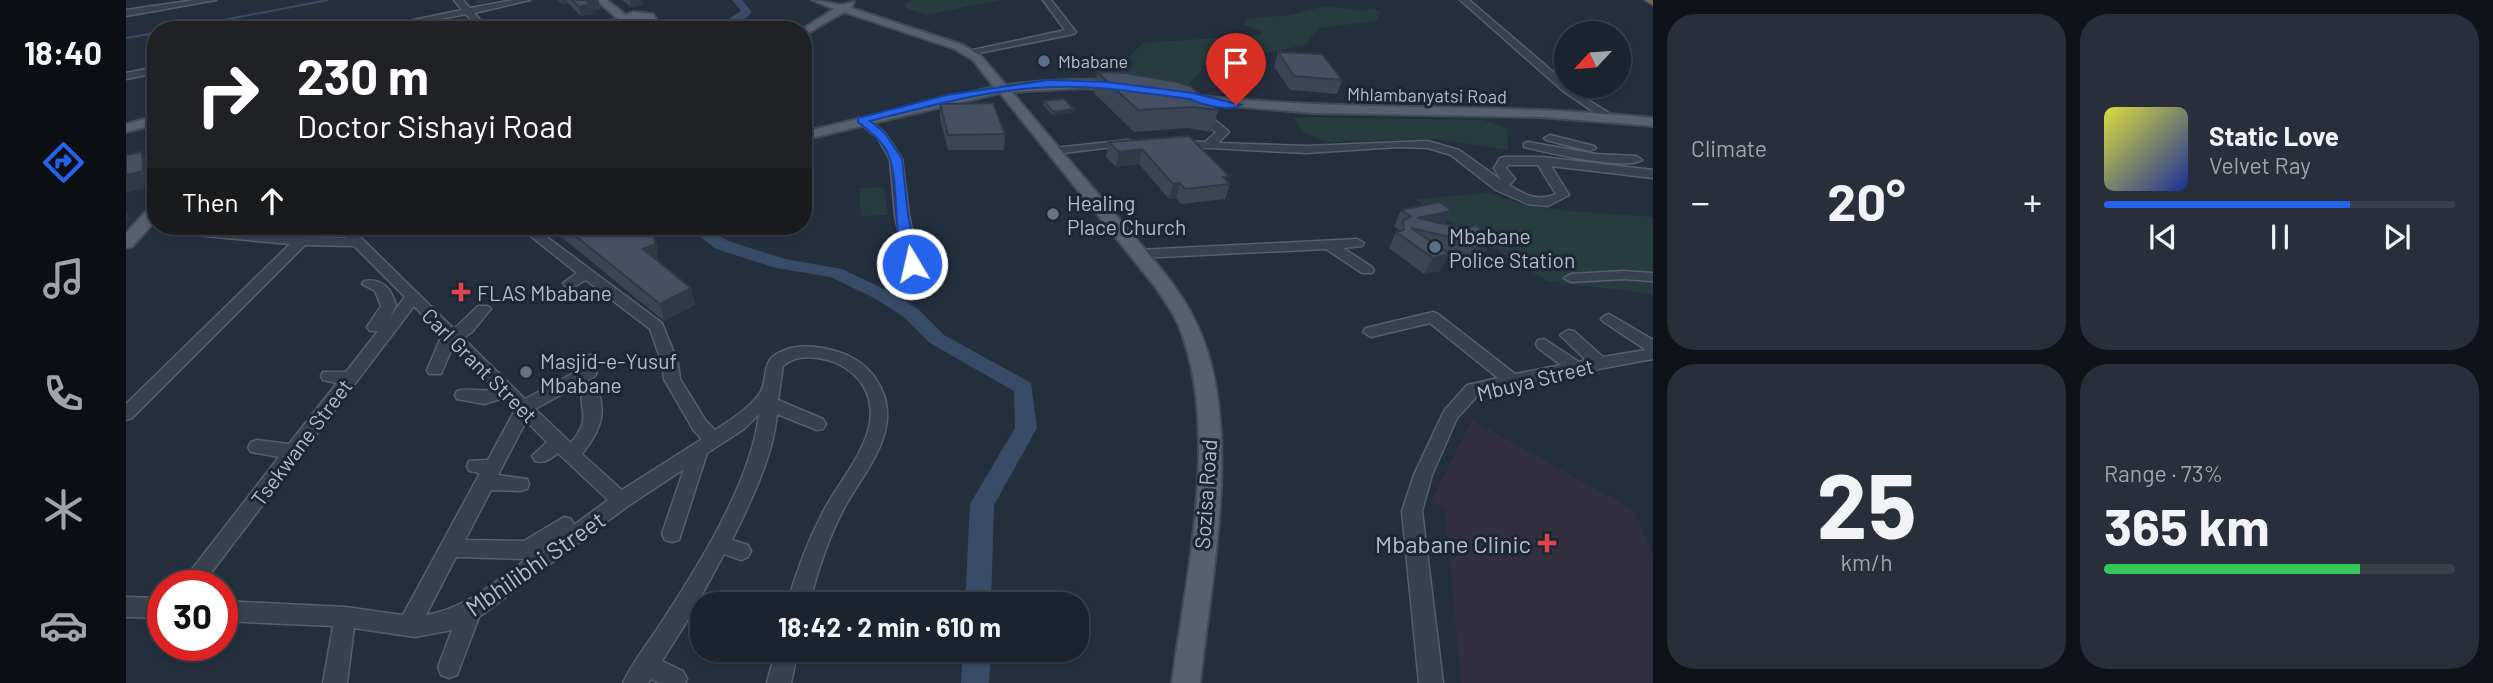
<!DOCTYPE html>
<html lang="en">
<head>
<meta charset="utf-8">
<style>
	body { margin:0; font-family:Barlow,sans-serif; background:#282f3a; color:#f1f3f6; height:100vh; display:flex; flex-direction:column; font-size:26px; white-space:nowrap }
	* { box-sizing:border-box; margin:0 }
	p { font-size:23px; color:#a0a4aa }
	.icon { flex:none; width:38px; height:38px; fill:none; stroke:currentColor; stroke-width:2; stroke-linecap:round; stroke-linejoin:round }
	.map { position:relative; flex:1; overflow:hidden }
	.panel { display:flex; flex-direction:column; gap:14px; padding:14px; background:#0f1319; width:840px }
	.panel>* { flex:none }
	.hud { position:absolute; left:21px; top:21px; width:665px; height:214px; border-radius:28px; box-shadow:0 2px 5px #0004,0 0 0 2px #39404a; background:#202124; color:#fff; overflow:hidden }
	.needle { width:46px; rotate:244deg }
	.tools { position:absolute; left:1428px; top:21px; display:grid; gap:14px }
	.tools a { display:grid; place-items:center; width:77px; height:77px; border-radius:50%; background:#1b232e; box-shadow:0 2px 5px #0004,0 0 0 2px #39404a; font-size:35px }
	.speed { position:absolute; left:21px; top:570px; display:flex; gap:14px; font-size:35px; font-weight:700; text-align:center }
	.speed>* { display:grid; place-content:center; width:91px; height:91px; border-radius:50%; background:#1b232e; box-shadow:0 2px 5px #0004,0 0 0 2px #39404a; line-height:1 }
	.speed .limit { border:10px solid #d22; background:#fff; color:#111 }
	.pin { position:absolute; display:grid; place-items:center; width:60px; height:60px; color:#fff; margin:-72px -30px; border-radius:50% 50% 50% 0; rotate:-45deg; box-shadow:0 0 7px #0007 }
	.pin .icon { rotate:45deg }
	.me { position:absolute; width:77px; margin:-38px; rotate:351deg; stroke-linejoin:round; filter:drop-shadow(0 0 5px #0008) }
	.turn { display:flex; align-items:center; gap:24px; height:147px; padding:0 35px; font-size:32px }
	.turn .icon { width:91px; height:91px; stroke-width:2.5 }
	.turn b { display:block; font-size:49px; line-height:60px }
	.then { display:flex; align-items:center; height:66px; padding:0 35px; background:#0003; gap:14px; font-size:26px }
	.big { font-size:52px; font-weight:700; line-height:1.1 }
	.panel .tile { flex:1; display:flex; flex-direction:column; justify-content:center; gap:10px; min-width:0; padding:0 24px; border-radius:28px; background:#282f3a }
	.panel .dial { align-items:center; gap:0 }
	.dial b { font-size:91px; line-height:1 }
	.song { display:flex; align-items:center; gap:21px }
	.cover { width:84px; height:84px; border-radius:10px; background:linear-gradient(135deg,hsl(60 70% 55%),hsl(230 70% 35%)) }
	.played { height:7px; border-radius:4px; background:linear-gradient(90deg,#2563eb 70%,#39404a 70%) }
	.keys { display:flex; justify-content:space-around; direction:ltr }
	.heat { display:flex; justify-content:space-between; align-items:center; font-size:38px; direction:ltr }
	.charge { height:10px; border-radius:5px; background:linear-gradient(90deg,#34c759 73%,#39404a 0) }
	.panel .tiles { flex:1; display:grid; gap:14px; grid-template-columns:repeat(2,1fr) }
	.trip { position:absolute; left:564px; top:592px; width:399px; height:70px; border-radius:28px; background:#1b232e; box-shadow:0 2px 5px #0004,0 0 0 2px #39404a; font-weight:700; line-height:70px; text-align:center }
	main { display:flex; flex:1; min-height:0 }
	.dock { display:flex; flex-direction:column; width:126px; justify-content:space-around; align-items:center; background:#0b0e12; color:#a0a4aa }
	.dock .icon { width:49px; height:49px }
	.dock .selected { color:#2563eb }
	.dock b { font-size:32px; color:#f1f3f6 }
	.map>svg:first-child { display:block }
</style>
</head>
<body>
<main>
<nav class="dock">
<b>18:40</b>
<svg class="icon selected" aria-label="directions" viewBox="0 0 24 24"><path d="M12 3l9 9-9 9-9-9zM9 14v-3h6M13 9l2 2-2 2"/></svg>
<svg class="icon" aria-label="music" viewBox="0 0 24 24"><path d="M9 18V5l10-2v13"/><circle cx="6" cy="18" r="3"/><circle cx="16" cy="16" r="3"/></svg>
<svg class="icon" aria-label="phone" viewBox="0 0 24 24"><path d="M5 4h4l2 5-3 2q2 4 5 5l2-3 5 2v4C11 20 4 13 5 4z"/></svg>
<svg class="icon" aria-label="climate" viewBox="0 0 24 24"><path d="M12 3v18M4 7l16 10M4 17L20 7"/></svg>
<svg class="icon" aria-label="car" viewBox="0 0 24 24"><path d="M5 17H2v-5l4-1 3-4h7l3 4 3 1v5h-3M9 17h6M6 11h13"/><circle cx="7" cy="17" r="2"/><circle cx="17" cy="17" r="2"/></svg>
</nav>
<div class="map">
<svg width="1527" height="683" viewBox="0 0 1527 683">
	<rect width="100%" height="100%" fill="#242f3e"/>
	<path fill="#32303f" d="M1346 420 1509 511 1527 558V683H1335L1319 508 1305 501Z"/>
	<path fill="#263c3f" d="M787 0H874L801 15 780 8 779 4Z
		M1198 6 1237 11 1246 8 1255 12 1250 21 1194 28 1179 45 1131 55 1085 58 1060 88 998 84 1008 62 1004 56 1017 43 1135 35 1136 31 1119 25V19L1165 15Z
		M1167 117 1358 120 1381 128 1382 150 1310 139 1201 142 1177 132Z
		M758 187 762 215 735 216 733 188Z
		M1364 193C1411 214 1475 212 1527 217V294L1421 281 1288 199Z"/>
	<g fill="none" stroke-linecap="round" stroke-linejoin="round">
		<path stroke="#394c67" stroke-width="2" d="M46 30 202 0
			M0 38 30 33"/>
		<path fill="#394c67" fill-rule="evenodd" d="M606 0H616L626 12 608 30H597L603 19 615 11Z
			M560 226H578L602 241 659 259 716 269 762 291 792 309 818 335 905 383 911 428 868 505 865 604H839L844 504 889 428 888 391 804 343 778 317 750 299 705 277 650 268 590 249Z
			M837 649H865L863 683H835Z"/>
		<g stroke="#565f6c" stroke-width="3">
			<path id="minor" d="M69 0H90L0 16V10Z
				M328 0H337L344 8 387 0H404L348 13 363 30H354L340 14 258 30H239L336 10Z
				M917 0H925L950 32 948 34 843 55 838 52 939 30Z
				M1334 0H1343L1440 83V86L1486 115V119H1478L1437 91Z
				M30 67V73L0 79V73Z
				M1067 109H1075L1101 130 1103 132 1092 143 1180 146 1302 141 1333 150 1375 180 1368 168 1374 158 1378 157H1416L1527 170V178L1425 166 1443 195 1422 206 1402 204 1370 190 1325 155 1302 148 1272 147 1180 153 1045 146 1043 144 1049 141 1079 142 1090 132 1067 113ZM1382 165H1412L1430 194C1412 202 1399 195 1383 185L1389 179 1380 168Z
				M732 118H740L759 133 776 159 783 215 793 264 791 267 786 268 779 264 769 215 764 159 751 137 732 122Z
				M1424 135 1468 146 1470 148 1464 151 1420 140 1418 138Z
				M1002 140 1006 141V145L928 154 922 151 928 148Z
				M1402 142 1470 154 1510 156 1516 160C1501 171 1419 152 1398 147V143Z
				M42 226 175 237 220 238 209 226H223L328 329 352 306H362L365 309 362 312 346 332 337 338 399 399 455 369 456 355H468L471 372 469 376 409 409 445 443C469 414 449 409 458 388H470C483 413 472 434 456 454L496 490 576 439 568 431 538 379 536 363 524 329 460 280 449 286H439L437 283 451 273 392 226H406L536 323 552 363 554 379 580 421 589 430C602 422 626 406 634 393 643 379 634 361 654 352 674 342 701 347 721 355 736 362 748 373 755 388 777 434 735 474 715 514 701 542 691 573 683 604H661C670 573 681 543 696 514 714 477 765 428 736 384 728 372 715 364 702 360 686 356 669 355 657 366L652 400 697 419 700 424 697 429 691 430 651 414C647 457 625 501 606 540L622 545 625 551 622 557 615 560 598 554 574 598 585 604H576V618L564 616 536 661 557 671 561 679 559 683H533L525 679 522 683H497C507 661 524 641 537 620 573 565 626 480 633 414L618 429 581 453 553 540 546 542 539 540 536 534 558 469 502 506 353 617 331 675 323 678 315 675 312 667 326 630 289 637 228 628 221 683H197L207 626 96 621V601L219 607 277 615 354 473 343 471 341 466 343 461 362 460 389 410 378 398 358 404 331 399 329 395 331 391C344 387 356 393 369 389L327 346 315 374H303L301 370 316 335 288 306 75 586H53L153 457 125 452 122 447 125 442 131 440 163 444 211 383 197 380 195 376 197 372H220L252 331H244L241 327 255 306 249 291 236 284 238 281C256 278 266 289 270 306L263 318 279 297 228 246 179 245 6 418 0 420V404L164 244 45 233 38 229ZM400 421 421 442 406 456 409 461C419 464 424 459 432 453L482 500 448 525 445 519 438 517 398 541 339 540 365 490 394 491 401 489 403 484 401 479 372 475ZM330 557 401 559C368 582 341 608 300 615Z
				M1231 239 1238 243 1236 246 1217 248 1246 267 1248 270 1246 273H1236L1200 249 1013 258 1006 254 1013 250Z
				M1497 271 1527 273V281L1497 279 1445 282 1438 278 1445 274Z
				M1307 312 1312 314 1389 374 1435 365 1412 348 1410 344 1412 340 1418 339 1453 362 1460 360 1434 335 1442 330 1448 331 1477 357 1520 350 1478 322 1475 319 1478 316 1483 314 1527 340V359L1413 380 1353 394 1331 418 1306 475 1296 511 1317 683H1293L1276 511 1288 475 1318 411 1341 385 1372 378 1304 323 1245 337 1237 332 1240 328Z
				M0 597 37 598V618L0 617Z
				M650 649H672L665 683H641Z"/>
		</g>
		<g stroke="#414a57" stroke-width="4">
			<path id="major" d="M470 0H481L500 15 507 12 527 14 530 19 528 30H517L518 25 450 30 492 19Z
				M686 0 716 5 728 2 725 8 837 45 855 56 880 85C904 82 985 74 1002 87L996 91 955 88 886 92C922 135 959 179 996 222 1022 254 1054 287 1071 325 1118 424 1085 577 1074 683H1046C1060 575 1095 430 1053 326 1048 313 1038 301 1031 289L874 93 677 140V132L868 87 847 60 829 49 718 12 677 36V30H675L708 9Z
				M1075 96C1225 112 1377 102 1527 118V126L1415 117 1188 113 1070 103V97Z
				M30 116V124L0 132V124Z
				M30 205V220L6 247 0 248V233L24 207Z"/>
		</g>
		<g stroke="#434c59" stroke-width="3">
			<path id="highway" d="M1519 0H1527V5Z"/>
		</g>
		<use href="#minor" fill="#38414e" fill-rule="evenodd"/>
		<use href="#major" fill="#56606e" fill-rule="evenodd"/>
		<use href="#highway" fill="#746855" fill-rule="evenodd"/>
	</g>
	<path fill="#3b4654" d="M432 0H472L474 9 466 11 467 14 455 16 442 3 436 4Z
		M496 0H516L517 5 505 7Z
		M1152 52 1216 80 1211 94 1164 90 1148 66Z
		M971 72 1092 110 1086 132 1062 128 1008 132 968 93Z
		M918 101 948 109 947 113 926 115 917 105Z
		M814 104 879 134 878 150H822L814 119Z
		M1063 136 1104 184 1099 199 1055 204 1050 198 1043 199 1013 164 990 167 980 157 983 142Z
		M1275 210 1319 225 1362 246 1353 262 1339 265 1327 257 1322 256 1314 271 1298 274 1263 248 1270 232 1273 230 1268 226Z
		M422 226H523L528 231 531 247 532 261 565 288 569 305 538 321Z
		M599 226H649L650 230 638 235 615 228H600Z"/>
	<path fill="#303945" d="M350 0H373L351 4Z
		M435 0H441L442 3 436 4Z
		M472 0 474 9 466 11 467 14 455 16 453 7 462 2Z
		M504 0H516L517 5 505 7Z
		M948 109 947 113 926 115 927 112Z
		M1016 149 1013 164 990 167 993 152Z
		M16 152 26 167 27 186 0 193V175Z
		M1054 183 1050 198 1043 199 1047 184Z
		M0 210 4 219 0 224Z
		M1326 211 1318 227 1291 218Z
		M637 226H649L650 230 638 235Z
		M528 231 531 247 532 261 517 249Z
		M1364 235 1358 247 1362 246 1353 262 1339 265 1348 248 1350 238Z
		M1323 254 1314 271 1298 274 1307 258Z
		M565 288 569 305 538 321 534 304Z"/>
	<path fill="#455162" stroke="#303945" stroke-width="2" d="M446 0H471L462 2 465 4 453 7Z
		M1152 52 1196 54 1216 80 1168 76Z
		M971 72 1000 73 1052 82 1064 86 1092 110 1067 107 1012 110Z
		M938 99 948 109 927 112 918 101Z
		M867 103 879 134 822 135 814 104Z
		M1063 136 1103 176 1097 177 1104 184 1059 189 1054 183 1047 184 1016 149 993 152 983 142Z
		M16 152 17 171 0 175V155Z
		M1314 202 1326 211 1291 218 1336 228 1350 226 1364 235 1350 238 1362 246 1348 248 1336 240 1285 228 1323 254 1307 258 1270 232 1278 230 1277 221 1285 216 1275 210Z
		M437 226H523L528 231 529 244 517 249 565 288 534 304Z"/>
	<path fill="#2563eb" stroke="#184099" stroke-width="2" d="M923 80 981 82 1067 93 1115 105C1104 112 1076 105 1064 99 1018 93 971 85 925 87 864 89 803 106 744 121L759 133 776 159 782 215 793 264 781 267C765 235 774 188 764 159 759 143 745 132 732 122V118L821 95Z"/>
	<g fill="#5c6f8a" stroke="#1d2633" stroke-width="2.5">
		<circle cx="918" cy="61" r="7"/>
		<circle cx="1309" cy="247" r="7"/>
	</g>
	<g fill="#6b7280" stroke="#1d2633" stroke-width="2.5">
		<circle cx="927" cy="214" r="7"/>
		<circle cx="400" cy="372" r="7"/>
	</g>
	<g fill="#e0444e" stroke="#1d2633" stroke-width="2.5">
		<path d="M331.5 281.5h7v7h7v7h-7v7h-7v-7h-7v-7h7z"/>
		<path d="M1417.5 532.5h7v7h7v7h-7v7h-7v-7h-7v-7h7z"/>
	</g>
	<g text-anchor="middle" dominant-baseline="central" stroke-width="6" stroke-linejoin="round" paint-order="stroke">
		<g font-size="18" fill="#b4bcc9" stroke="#1d2633" text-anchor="start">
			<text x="932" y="61">Mbabane</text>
		</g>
		<g font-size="18" fill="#b4bcc9" stroke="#1d2633">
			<text transform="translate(1301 95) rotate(1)">Mhlambanyatsi Road</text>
		</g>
		<g font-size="21" fill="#b4bcc9" stroke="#1d2633" text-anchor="start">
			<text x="941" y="202">Healing<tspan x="941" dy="24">Place Church</tspan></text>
			<text x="1323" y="235">Mbabane<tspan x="1323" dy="24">Police Station</tspan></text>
			<text x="351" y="292">FLAS Mbabane</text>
			<text x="414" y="360">Masjid-e-Yusuf<tspan x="414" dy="24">Mbabane</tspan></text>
		</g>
		<g font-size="21" fill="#b4bcc9" stroke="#1d2633">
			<text transform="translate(354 365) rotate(45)">Carl Grant Street</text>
			<text transform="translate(1409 379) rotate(-14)">Mbuya Street</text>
			<text transform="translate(175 442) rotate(-53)">Tsekwane Street</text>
			<text transform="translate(1079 494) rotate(-86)">Sozisa Road</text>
		</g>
		<g font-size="24" fill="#b4bcc9" stroke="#1d2633" text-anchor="end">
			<text x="1405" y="543">Mbabane Clinic</text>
		</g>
		<g font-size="24" fill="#b4bcc9" stroke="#1d2633">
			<text transform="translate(409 563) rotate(-35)">Mbhilibhi Street</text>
		</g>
	</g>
</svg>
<div class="tools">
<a><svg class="needle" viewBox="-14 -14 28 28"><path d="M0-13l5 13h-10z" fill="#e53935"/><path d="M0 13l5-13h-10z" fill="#a0a4aa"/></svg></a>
</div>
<div class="speed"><div class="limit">30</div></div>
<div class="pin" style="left:1110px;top:105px;background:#d93025"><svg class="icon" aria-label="arrive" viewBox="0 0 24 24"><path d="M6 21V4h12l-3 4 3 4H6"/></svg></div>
<svg class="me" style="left:786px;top:264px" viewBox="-20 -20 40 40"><circle r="17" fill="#2563eb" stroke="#fff" stroke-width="3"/><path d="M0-11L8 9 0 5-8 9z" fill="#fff"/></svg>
<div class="trip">18:42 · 2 min · 610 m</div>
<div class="hud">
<div class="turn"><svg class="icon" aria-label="right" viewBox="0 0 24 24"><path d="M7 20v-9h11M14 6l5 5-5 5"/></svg><div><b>230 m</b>Doctor Sishayi Road</div></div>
<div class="then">Then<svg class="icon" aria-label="ahead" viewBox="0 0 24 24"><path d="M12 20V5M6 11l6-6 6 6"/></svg></div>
</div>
</div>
<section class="panel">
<div class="tiles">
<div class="tile"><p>Climate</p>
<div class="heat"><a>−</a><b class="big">20°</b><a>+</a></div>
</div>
<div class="tile">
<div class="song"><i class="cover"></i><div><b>Static Love</b><p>Velvet Ray</p></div></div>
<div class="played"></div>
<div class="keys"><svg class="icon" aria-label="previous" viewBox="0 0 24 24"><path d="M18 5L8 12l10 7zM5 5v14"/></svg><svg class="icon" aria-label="pause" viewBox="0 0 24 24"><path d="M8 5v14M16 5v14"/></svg><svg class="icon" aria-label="next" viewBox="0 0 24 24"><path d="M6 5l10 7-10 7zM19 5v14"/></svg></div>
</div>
<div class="tile dial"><b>25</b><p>km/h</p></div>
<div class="tile"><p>Range · 73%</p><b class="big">365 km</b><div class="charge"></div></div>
</div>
</section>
</main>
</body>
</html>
